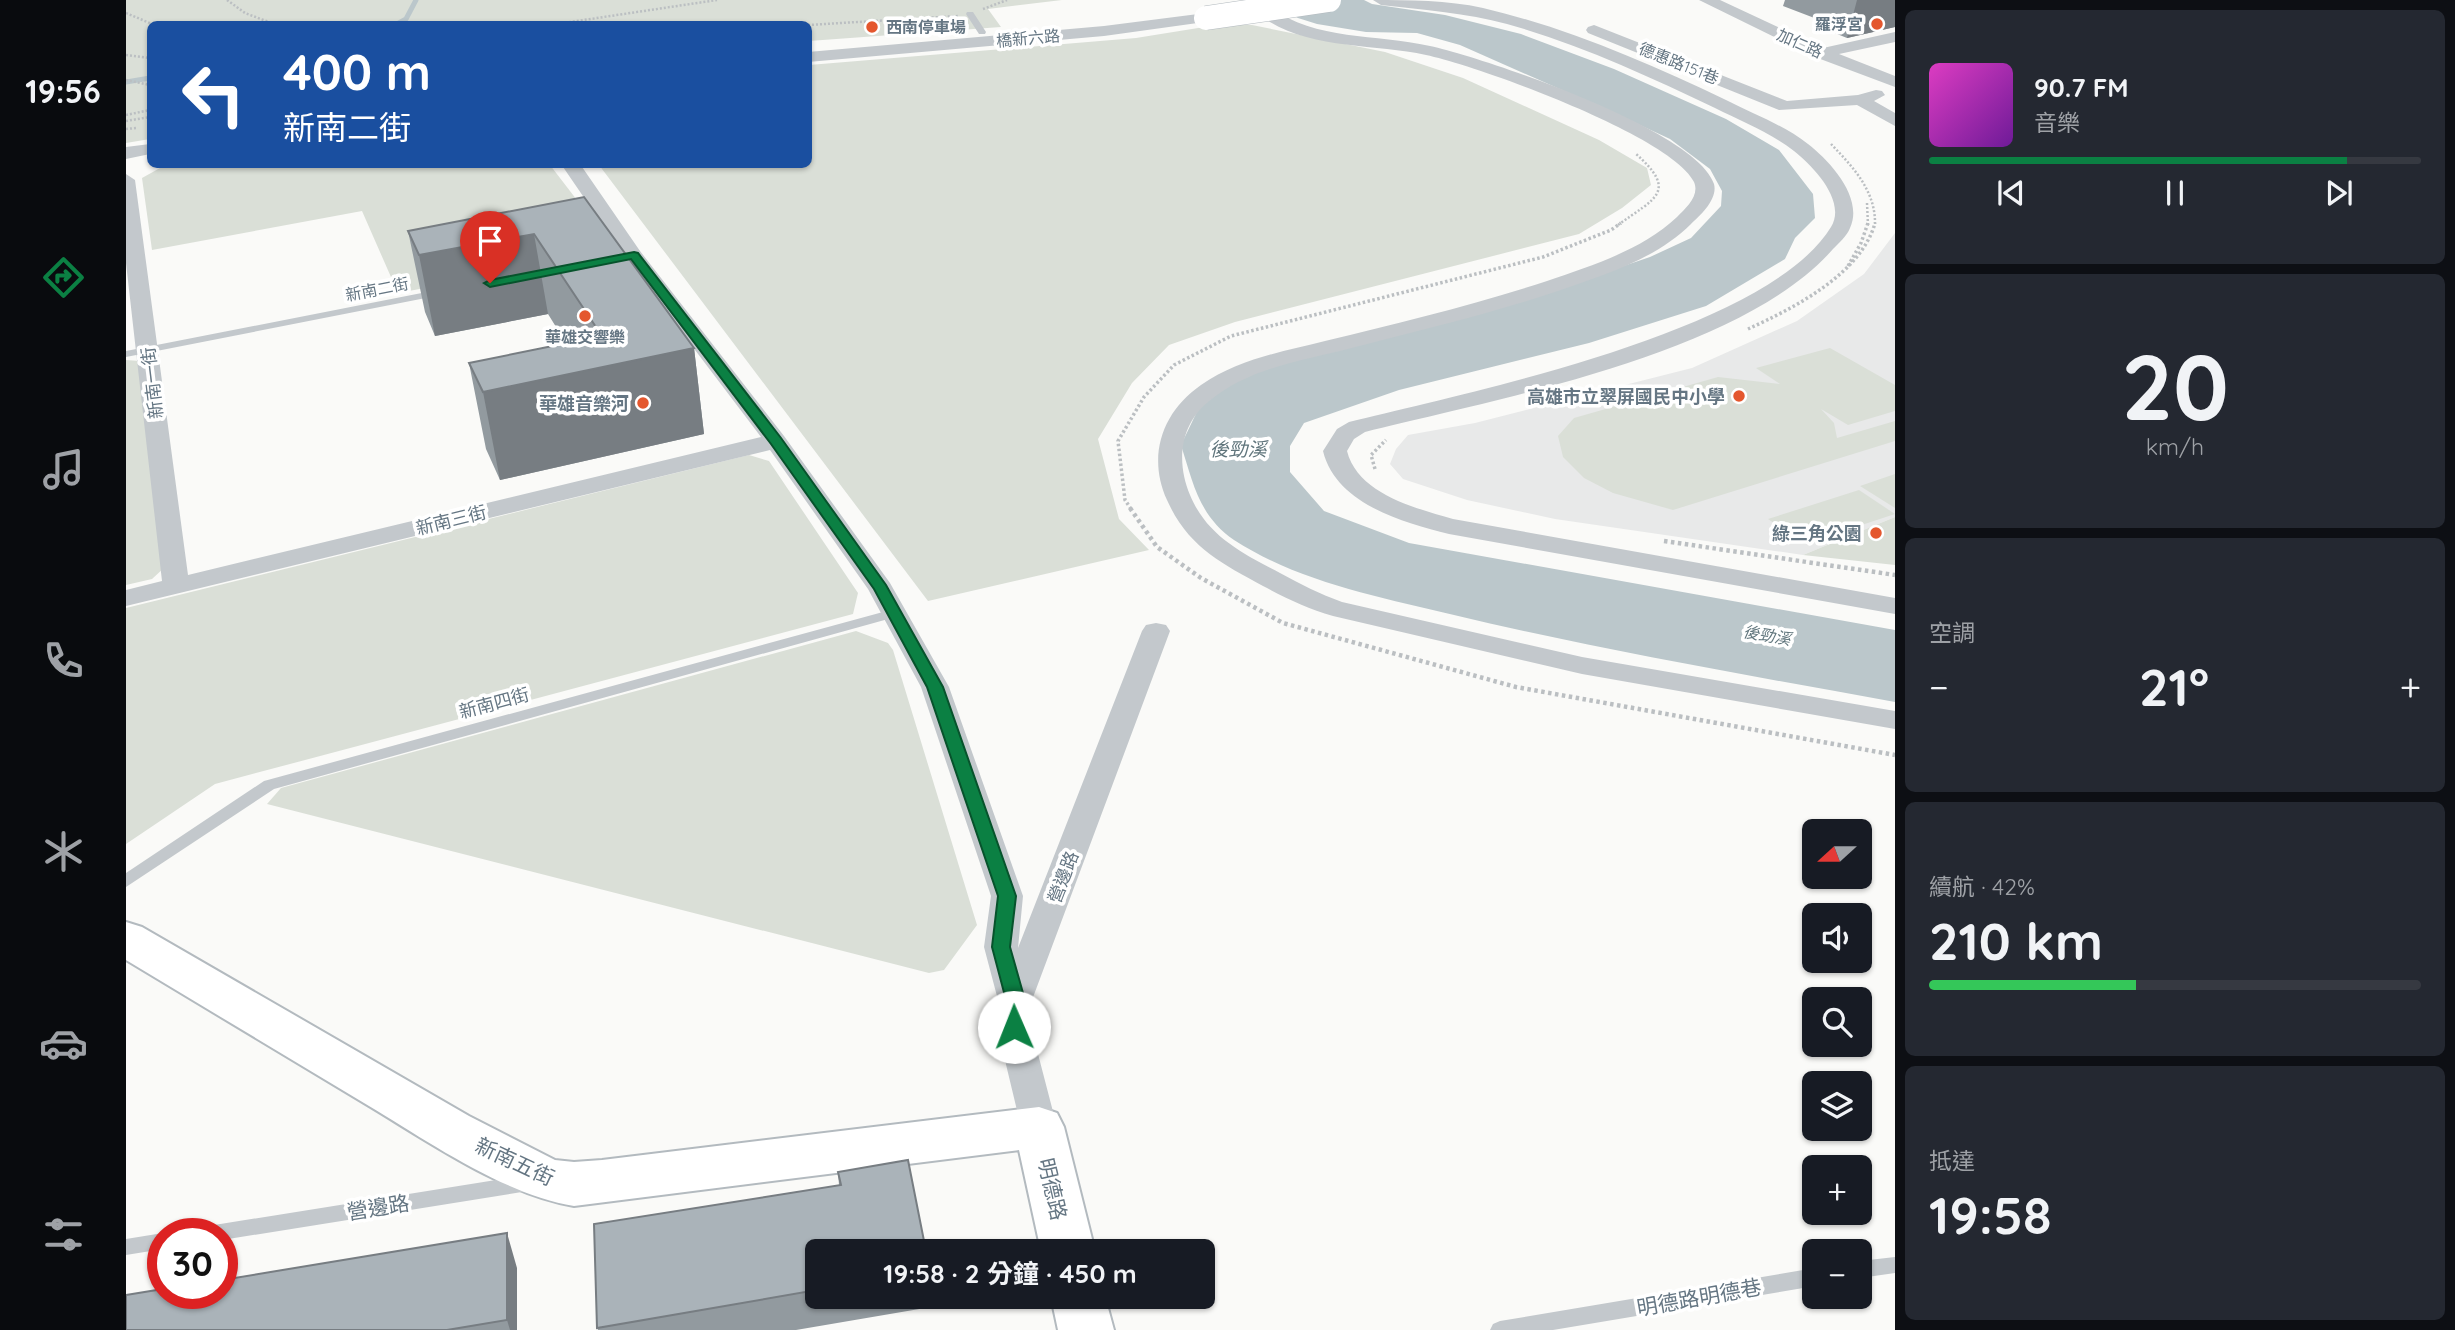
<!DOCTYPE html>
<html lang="zh-TW">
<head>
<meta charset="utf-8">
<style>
	body { margin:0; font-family:Quicksand,"Noto Sans TC",sans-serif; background:#242831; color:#f1f3f6; height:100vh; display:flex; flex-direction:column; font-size:26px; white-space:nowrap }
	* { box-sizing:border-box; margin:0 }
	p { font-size:23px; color:#9ea1a6 }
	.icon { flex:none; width:38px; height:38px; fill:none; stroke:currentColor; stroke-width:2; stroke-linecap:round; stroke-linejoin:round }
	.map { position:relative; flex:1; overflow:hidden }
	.details { display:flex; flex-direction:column; gap:10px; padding:10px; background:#0d0f14; width:560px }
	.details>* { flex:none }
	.top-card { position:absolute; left:21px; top:21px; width:665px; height:147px; border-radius:10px; box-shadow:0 2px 5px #0004; background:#1a4fa0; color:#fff; overflow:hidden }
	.needle { width:46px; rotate:249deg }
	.buttons { position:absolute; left:1676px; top:819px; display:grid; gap:14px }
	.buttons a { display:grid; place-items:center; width:70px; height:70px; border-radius:10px; background:#171b24; box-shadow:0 2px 5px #0004; font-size:35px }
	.speed { position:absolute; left:21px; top:1218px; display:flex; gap:14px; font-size:35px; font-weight:700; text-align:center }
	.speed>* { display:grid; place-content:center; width:91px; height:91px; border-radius:50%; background:#171b24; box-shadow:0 2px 5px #0004; line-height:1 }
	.speed .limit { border:10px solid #d22; background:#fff; color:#111 }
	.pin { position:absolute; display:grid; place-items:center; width:60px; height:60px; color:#fff; margin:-72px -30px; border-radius:50% 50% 50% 0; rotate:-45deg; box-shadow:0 0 7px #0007 }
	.pin .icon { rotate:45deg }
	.me { position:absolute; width:77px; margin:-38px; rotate:359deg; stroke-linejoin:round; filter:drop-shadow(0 0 5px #0008) }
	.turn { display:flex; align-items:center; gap:24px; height:147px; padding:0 21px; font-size:32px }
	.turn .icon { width:91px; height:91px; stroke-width:2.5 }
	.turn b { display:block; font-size:49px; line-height:60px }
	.big { font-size:52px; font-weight:700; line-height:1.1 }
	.details .widget { flex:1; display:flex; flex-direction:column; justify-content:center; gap:10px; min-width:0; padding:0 24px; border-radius:10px; background:#242831 }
	.details .dial { align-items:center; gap:0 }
	.dial b { font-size:91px; line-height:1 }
	.song { display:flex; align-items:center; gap:21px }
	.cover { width:84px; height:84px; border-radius:10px; background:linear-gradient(135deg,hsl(310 70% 55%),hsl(280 70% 35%)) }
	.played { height:7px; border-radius:4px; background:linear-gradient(90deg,#0b8043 85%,#363941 85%) }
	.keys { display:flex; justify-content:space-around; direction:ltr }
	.heat { display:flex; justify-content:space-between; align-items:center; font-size:38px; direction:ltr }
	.charge { height:10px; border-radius:5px; background:linear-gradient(90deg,#34c759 42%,#363941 0) }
	.trip { position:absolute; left:679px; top:1239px; width:410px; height:70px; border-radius:10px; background:#171b24; box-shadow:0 2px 5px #0004; font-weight:700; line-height:70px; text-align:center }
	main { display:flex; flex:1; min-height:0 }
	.tab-bar { display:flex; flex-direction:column; width:126px; justify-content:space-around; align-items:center; background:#090b0e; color:#9ea1a6 }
	.tab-bar .icon { width:49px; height:49px }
	.tab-bar .selected { color:#0b8043 }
	.tab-bar b { font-size:32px; color:#f1f3f6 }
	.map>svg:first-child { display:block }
</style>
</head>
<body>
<main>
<nav class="tab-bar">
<b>19:56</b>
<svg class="icon selected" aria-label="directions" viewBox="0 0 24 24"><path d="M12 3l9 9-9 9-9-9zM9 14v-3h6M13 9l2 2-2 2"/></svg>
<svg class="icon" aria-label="music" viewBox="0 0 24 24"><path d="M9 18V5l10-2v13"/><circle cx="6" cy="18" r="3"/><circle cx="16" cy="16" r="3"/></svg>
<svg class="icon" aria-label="phone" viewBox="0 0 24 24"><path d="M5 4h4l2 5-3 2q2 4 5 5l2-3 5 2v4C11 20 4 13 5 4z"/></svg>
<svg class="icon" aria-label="climate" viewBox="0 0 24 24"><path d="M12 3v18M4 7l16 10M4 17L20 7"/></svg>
<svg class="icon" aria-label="car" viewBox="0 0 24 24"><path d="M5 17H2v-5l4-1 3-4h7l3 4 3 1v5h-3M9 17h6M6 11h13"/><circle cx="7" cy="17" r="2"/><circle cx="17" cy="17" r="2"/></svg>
<svg class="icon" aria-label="filters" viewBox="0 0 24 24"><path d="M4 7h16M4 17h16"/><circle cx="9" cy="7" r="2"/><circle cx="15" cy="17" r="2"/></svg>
</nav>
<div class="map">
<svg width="1769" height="1330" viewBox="0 0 1769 1330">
	<rect width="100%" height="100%" fill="#fafaf8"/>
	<path fill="#e8e9e9" d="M1769 233V517L1677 555 1429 519 1341 500 1277 479 1264 464 1270 449 1282 435 1349 423 1566 368 1671 321 1738 274Z"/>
	<path fill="#dadfd7" d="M0 0H936L862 9 875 27 683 41 682 24H24V139L0 143Z
		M1097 24 1126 25 1259 52 1337 78 1473 140 1521 168 1525 185 1496 208 1453 234 1109 322 1043 345 1006 383 972 439 993 519 1023 550 802 601 473 165 682 164 683 65 1010 38Z
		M58 164 424 165 487 247 472 256 272 293 236 211 26 250 16 178 34 168Z
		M1704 348 1769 385V411L1722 425 1695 409 1708 423 1711 438 1769 421V441L1547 510 1487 493 1458 478 1437 457 1432 436 1448 418 1592 377 1654 384 1630 368Z
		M0 360 14 361 39 567 26 579 0 585Z
		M623 455 643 461 732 593 727 614 89 784 0 844V608Z
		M1769 474V508L1734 486Z
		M1733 490 1769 514 1678 544 1642 519Z
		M1769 517V565L1677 555Z
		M730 631 762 643 767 650 851 925 818 970 803 973 141 804 155 788Z"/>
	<path fill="#bbc7cb" d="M1146 0H1238L1246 4 1319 15 1395 34 1488 69 1600 119 1653 150 1687 194 1689 218 1669 238 1659 259 1580 306 1463 343 1273 390 1178 423 1164 446V472L1198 511 1283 543 1769 630V702C1621 675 1474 650 1328 615 1253 597 1173 582 1108 540 1073 516 1067 483 1055 445L1078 397 1132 369 1409 296 1524 257 1565 238 1595 206 1596 191 1584 169 1544 139 1488 113 1334 45 1291 33 1240 32 1191 24 1172 18 1153 8Z"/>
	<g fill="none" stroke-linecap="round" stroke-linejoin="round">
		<path stroke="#bbc7cb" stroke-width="5" d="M271 24 280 19 290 0
			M0 82 24 78"/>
		<g stroke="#b3babf" stroke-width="4">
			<path id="secondary" d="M0 922 16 927 343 1116 429 1160 448 1162 476 1160 913 1107 931 1113 938 1127 969 1251H915L893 1150 448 1206C379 1195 303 1142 243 1106 162 1057 81 1009 0 960Z
				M925 1297H979L988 1330H932Z"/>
		</g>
		<path stroke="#bbbfc2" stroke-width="2.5" stroke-dasharray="2 2" stroke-linecap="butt" d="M101 0 119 13 148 24
			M857 9 881 0
			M0 13 26 24
			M431 24 591 0
			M682 25 832 16
			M0 55 24 58
			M0 80 24 85
			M0 115 24 110
			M0 121 24 117
			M0 129 10 128
			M1705 144C1727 167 1750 191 1749 225
			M1741 203 1742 225
			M1492 225C1529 198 1553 192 1509 153"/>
		<path stroke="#bbbfc2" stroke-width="3.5" stroke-dasharray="2.5 2.5" stroke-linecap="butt" d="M1722 266 1735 243 1742 223
			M1622 329C1668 308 1735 274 1749 223
			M1249 469 1245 455 1260 440
			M1005 509 999 500 992 441 1018 397 1048 365 1105 336 1417 257 1485 230 1495 223"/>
		<path stroke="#bbbfc2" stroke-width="4.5" stroke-dasharray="3.5 3.5" stroke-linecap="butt" d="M1004 508 1031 547 1075 578 1157 623 1390 687 1769 755
			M1538 541 1769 575"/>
		<path fill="#c3c8cc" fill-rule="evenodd" d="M841 12H847L860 32 859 34H853L840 14Z
			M311 290 315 291V295L0 357V351Z
			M768 609 775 613 773 616 148 789 0 887V873L138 781Z
			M402 1175 409 1177 411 1183 409 1189 402 1191 96 1240V1234H72L75 1228 82 1226Z
			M37 1233 40 1234H37V1249L0 1255V1239Z
			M1769 1257V1273L1734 1278V1261Z
			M1689 1268V1286L1427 1330H1364L1367 1324 1374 1321Z"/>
		<path fill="#c3c8cc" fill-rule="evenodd" d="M1118 0H1135C1182 42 1246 33 1304 46 1359 58 1571 130 1588 184 1592 199 1575 215 1565 224 1530 259 1478 275 1432 291 1361 315 1287 332 1214 351 1168 362 1120 370 1082 402 1054 425 1050 462 1064 495 1081 536 1116 553 1154 573 1174 584 1194 594 1216 602L1456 657 1769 711V729L1456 674 1207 616C1182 609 1160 598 1137 586 1095 563 1062 547 1041 500 1021 456 1036 412 1075 385 1113 359 1155 352 1199 341 1273 323 1348 305 1421 281 1465 266 1516 250 1551 217 1560 208 1574 196 1568 182 1546 136 1352 66 1300 55 1240 42 1162 52 1118 0Z
			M1247 0C1284 0 1321 0 1357 8 1442 28 1522 63 1600 100 1627 114 1658 125 1682 144 1704 161 1738 198 1724 228 1721 236 1713 243 1707 249 1617 353 1372 399 1239 432L1228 439 1221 451C1232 494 1289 508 1327 519L1769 598V614L1323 534C1276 522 1210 504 1197 451L1211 429 1223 422C1340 393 1641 332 1705 227 1721 201 1687 166 1668 151 1645 133 1615 121 1589 108 1522 76 1453 44 1381 24 1340 13 1298 10 1255 5Z
			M1573 0H1594L1697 48 1769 32V42L1713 54 1769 76V87L1689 57Z
			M1080 13 1086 15 1088 18 1086 21 978 36 682 62V52L978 26Z
			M1468 25 1661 101 1732 95 1750 90 1756 91 1759 95 1748 101 1769 113V126L1731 105 1653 110 1462 33 1460 30 1462 27Z
			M24 144V154L0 159V147Z
			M435 164H454L514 251 658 436 764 583 823 687 897 896 892 948 1016 631 1020 625 1030 623 1040 625 1044 631 906 1000 905 1027 931 1127 926 1137 913 1142 900 1137 895 1127 871 1027 872 1000 858 947 865 896 795 687 742 589 644 450 0 606V590L36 581 0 263V174L9 180 62 575 635 437 500 259Z"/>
		<use href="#secondary" fill="#fff" fill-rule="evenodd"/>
		<g stroke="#b3babf" stroke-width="25" stroke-linecap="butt">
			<path id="secondary-bridge" d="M1080 18 1203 0"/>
		</g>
		<use href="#secondary-bridge" stroke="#fff" stroke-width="24"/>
	</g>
	<path fill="#929a9f" d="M1659 0H1769V27L1721 38 1689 25 1691 19 1657 6Z
		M458 197 568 348 578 434 374 480 360 449 343 363 440 343 422 314 309 336 299 312 282 231Z
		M782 1160 691 1251V1297H805V1307L670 1330H472L471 1328 713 1185 712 1172Z
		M391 1268V1330H0Z"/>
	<path fill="#777d82" d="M1731 0H1769V27L1721 38Z
		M408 234 422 314 309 336 293 255Z
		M568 348 578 434 374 480 357 392Z
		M381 1233 391 1268V1330H384L381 1320Z"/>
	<path fill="#aab3b9" stroke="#777d82" stroke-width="2" d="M458 197 568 348 357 392 343 363 476 336 408 234 293 255 282 231Z
		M782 1160 800 1251H691V1290L471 1328 468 1224 715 1185 712 1172Z
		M381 1233V1320L321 1330H0V1295L37 1289V1293H96V1280Z"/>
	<path fill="#0b8043" stroke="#07532c" stroke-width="2" d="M508 252 512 253 655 438 760 585 817 687 890 896 884 947 899 1000 898 1027 895 1032 888 1034 881 1032 878 1027 880 1000 866 947 872 896 801 687 748 589 645 444 505 259 364 287 358 283 364 280Z"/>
	<g fill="#e4572e" stroke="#fff" stroke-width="2.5">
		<circle cx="1751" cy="24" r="7"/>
		<circle cx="746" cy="27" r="7"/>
		<circle cx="459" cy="316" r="7"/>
		<circle cx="1613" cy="396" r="7"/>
		<circle cx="517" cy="403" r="7"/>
		<circle cx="1750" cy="533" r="7"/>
	</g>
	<g text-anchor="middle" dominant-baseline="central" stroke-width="7" stroke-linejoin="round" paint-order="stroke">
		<g font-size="16" font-weight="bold" fill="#657683" stroke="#fff" text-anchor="end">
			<text x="1737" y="24">羅浮宮</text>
			<text x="760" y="27" text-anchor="start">西南停車場</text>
			<text x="459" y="337" text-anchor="middle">華雄交響樂</text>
		</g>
		<g font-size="16" fill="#657683" stroke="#fff">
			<text transform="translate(902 38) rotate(-5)">橋新六路</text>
			<text transform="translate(1674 43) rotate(24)">加仁路</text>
			<text transform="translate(1553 63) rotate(22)">德惠路151巷</text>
			<text transform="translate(251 289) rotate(-11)">新南二街</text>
		</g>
		<g font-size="16" font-style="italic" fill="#60757c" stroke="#fff">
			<text transform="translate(1641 635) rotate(10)">後勁溪</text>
		</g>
		<g font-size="18" fill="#657683" stroke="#fff">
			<text transform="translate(26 383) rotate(-97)">新南一街</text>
			<text transform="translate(325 520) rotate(-14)">新南三街</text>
			<text transform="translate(368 703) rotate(-15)">新南四街</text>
			<text transform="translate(937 877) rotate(-69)">營邊路</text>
		</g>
		<g font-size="18" font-weight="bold" fill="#657683" stroke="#fff" text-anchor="end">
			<text x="1599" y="396">高雄市立翠屏國民中小學</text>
			<text x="503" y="403">華雄音樂河</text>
			<text x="1736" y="533">綠三角公園</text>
		</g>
		<g font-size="19" font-style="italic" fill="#60757c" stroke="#fff">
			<text x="1112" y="449">後勁溪</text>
		</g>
		<g font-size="21" fill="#657683" stroke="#fff">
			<text transform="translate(389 1161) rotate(25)">新南五街</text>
			<text transform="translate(927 1189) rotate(77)">明德路</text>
			<text transform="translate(252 1207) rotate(-9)">營邊路</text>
			<text transform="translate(1573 1297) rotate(-10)">明德路明德巷</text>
		</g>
	</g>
</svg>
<div class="buttons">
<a><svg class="needle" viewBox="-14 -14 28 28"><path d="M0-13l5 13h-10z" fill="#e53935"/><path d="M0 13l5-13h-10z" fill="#9ea1a6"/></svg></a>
<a><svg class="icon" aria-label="sound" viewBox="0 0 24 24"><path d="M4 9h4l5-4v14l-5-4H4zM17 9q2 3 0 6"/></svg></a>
<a><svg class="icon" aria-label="search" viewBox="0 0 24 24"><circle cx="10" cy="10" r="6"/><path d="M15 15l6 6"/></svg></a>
<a><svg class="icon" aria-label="layers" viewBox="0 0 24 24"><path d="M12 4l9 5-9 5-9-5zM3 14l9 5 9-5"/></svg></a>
<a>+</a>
<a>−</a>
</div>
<div class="speed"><div class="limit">30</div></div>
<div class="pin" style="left:364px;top:283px;background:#d93025"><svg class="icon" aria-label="arrive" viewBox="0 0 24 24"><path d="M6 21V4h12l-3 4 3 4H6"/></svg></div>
<svg class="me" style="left:888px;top:1027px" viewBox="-20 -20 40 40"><circle r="19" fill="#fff"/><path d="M0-13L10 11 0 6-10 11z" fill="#0b8043"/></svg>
<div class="trip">19:58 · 2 分鐘 · 450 m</div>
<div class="top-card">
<div class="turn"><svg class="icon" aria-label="left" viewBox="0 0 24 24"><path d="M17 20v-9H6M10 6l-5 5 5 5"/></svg><div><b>400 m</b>新南二街</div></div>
</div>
</div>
<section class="details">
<div class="widget">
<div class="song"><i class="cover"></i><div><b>90.7 FM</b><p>音樂</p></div></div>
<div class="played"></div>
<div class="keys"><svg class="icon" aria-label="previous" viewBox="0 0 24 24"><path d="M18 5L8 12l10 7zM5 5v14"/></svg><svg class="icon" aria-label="pause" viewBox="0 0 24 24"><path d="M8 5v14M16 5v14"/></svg><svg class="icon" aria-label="next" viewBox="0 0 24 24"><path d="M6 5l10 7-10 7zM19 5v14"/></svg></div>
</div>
<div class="widget dial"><b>20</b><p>km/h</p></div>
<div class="widget"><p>空調</p>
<div class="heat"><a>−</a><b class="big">21°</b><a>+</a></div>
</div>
<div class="widget"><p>續航 · 42%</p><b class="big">210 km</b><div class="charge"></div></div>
<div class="widget"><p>抵達</p><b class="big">19:58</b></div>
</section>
</main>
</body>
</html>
